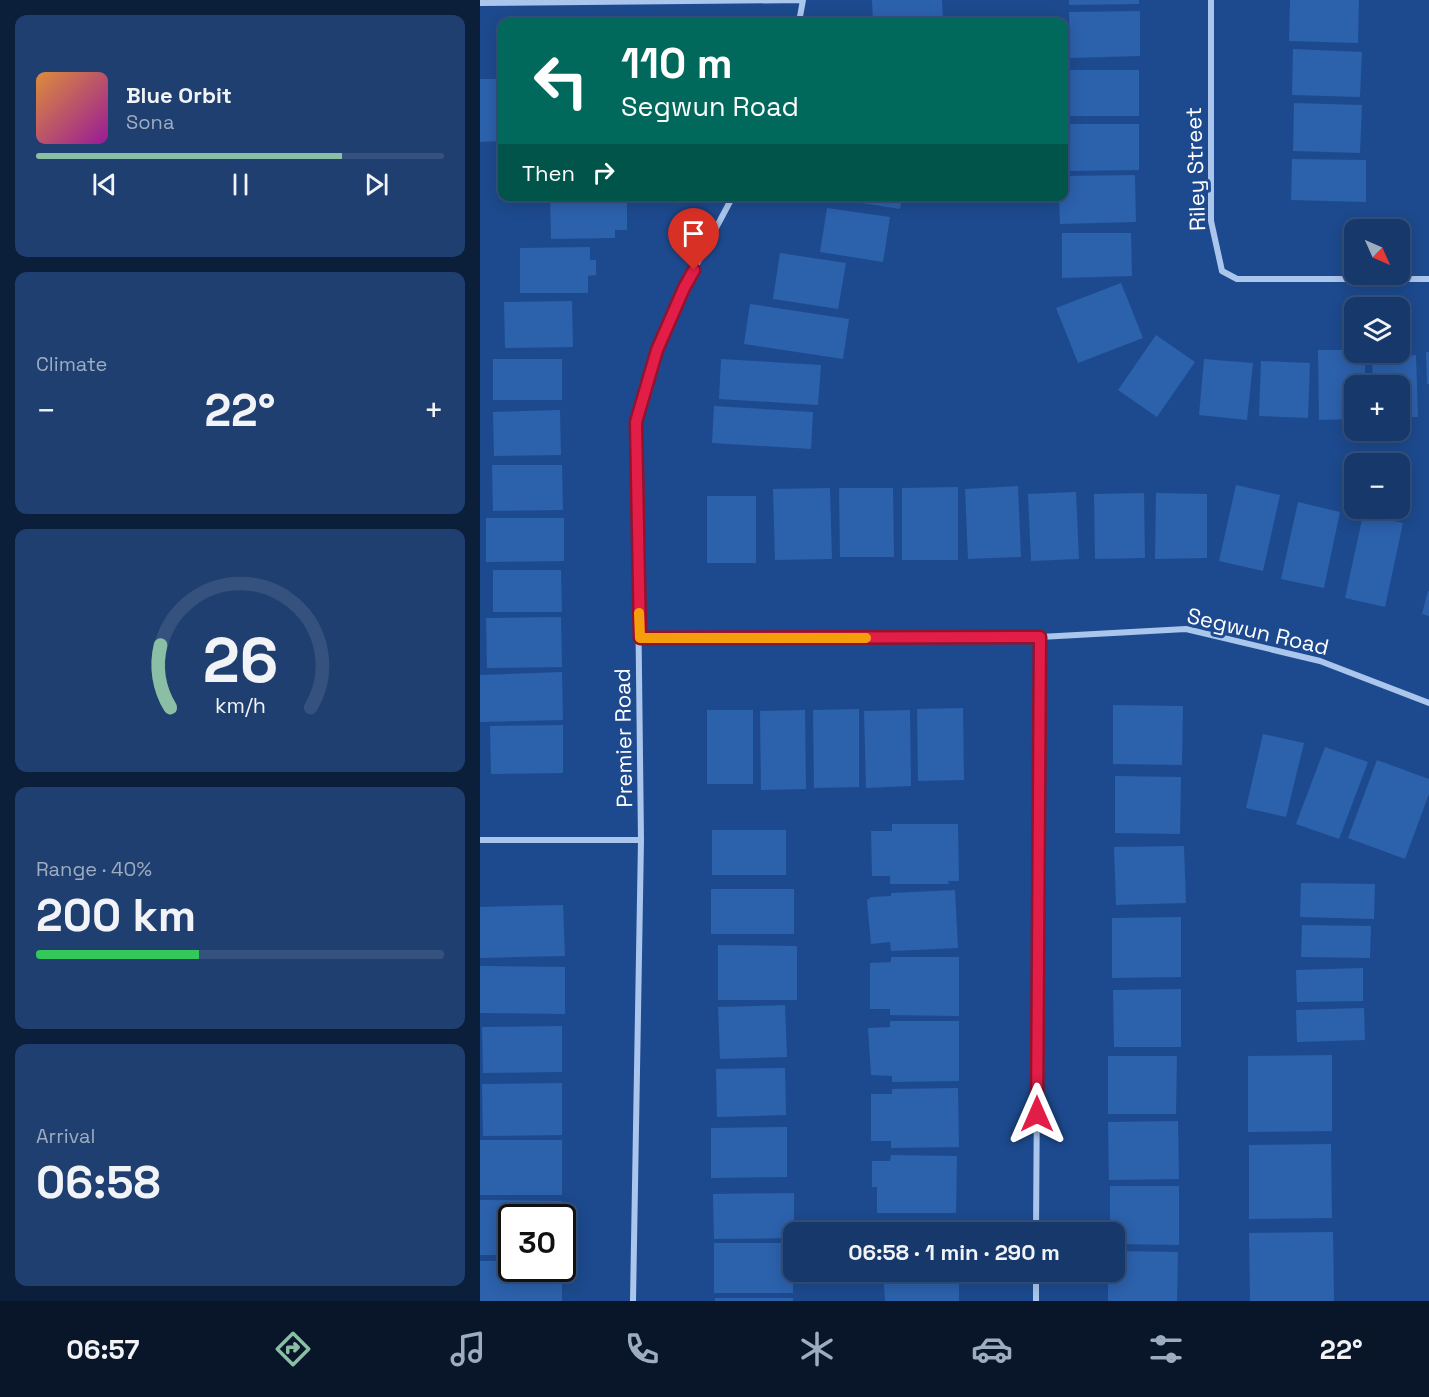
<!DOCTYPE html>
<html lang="en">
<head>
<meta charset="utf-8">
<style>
	body { margin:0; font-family:"Space Grotesk",sans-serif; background:#1f3f70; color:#f1f3f6; height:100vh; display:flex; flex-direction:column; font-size:22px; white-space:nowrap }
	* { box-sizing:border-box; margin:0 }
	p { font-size:20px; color:#9eacc1 }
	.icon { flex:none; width:33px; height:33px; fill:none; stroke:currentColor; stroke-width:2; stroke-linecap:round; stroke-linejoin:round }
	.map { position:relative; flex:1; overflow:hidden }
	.side { display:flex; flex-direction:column; gap:15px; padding:15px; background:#0c1f3a; width:480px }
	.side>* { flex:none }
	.banner { position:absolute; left:18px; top:18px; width:570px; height:183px; border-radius:12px; box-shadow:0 3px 15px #0003,0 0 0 2px #35527e; background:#00695c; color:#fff; overflow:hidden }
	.needle { width:39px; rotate:135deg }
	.tools { position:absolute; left:864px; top:219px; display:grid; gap:12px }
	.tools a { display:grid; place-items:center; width:66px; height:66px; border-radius:12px; background:#16386a; box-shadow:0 3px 15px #0003,0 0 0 2px #35527e; font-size:30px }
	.speed { position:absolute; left:18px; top:1204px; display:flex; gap:12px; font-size:30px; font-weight:700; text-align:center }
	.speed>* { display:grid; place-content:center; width:78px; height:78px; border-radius:50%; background:#16386a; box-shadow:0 3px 15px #0003,0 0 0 2px #35527e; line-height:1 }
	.speed .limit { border:3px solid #111; border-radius:9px; background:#fff; color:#111 }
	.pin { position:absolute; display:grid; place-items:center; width:51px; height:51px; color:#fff; margin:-62px -26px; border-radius:50% 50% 50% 0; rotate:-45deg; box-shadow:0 0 6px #0007 }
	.pin .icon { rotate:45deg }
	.me { position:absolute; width:66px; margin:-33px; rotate:0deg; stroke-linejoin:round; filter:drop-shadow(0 0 4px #0008) }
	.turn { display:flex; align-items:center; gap:21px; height:126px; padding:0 24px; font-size:27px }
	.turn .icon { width:78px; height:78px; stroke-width:2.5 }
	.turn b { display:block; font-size:42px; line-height:51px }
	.then { display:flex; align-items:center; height:57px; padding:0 24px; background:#0003; gap:12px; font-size:22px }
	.big { font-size:45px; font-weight:700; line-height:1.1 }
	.side .tile { flex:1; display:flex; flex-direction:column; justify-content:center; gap:9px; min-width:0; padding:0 21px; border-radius:12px; background:#1f3f70 }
	.side .dial { align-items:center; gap:0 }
	.dial svg { height:156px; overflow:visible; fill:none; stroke:#35527e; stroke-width:7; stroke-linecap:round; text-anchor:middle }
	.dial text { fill:#f1f3f6; stroke:none }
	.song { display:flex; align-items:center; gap:18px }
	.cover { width:72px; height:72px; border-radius:9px; background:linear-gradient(135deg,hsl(30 70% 55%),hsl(300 70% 35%)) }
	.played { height:6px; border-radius:3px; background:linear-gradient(90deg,#8abfa5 75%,#35527e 75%) }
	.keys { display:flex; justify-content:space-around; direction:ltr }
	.heat { display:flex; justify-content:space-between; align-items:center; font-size:33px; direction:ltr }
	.charge { height:9px; border-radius:4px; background:linear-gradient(90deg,#34c759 40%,#35527e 0) }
	.trip { position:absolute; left:303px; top:1222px; width:342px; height:60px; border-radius:12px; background:#16386a; box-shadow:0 3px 15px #0003,0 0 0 2px #35527e; font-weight:700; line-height:60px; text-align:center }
	.dock { display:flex; height:96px; justify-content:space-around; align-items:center; background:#09162a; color:#9eacc1 }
	.dock .icon { width:42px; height:42px }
	.dock .on { color:#8abfa5 }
	.dock b { font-size:27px; color:#f1f3f6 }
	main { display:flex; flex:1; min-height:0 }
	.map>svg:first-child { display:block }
</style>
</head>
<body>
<main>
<section class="side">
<div class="tile">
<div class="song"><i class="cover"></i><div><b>Blue Orbit</b><p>Sona</p></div></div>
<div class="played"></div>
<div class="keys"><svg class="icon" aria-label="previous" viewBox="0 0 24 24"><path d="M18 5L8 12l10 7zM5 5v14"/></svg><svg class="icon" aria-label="pause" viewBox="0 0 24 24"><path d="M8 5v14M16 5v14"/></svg><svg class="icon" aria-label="next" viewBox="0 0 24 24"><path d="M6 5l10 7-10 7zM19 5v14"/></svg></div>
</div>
<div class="tile"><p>Climate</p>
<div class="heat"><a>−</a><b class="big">22°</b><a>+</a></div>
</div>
<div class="tile dial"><svg viewBox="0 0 100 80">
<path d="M14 69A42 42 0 1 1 86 69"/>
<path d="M14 69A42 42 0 0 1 9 37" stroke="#8abfa5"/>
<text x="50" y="56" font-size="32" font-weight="700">26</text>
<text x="50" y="72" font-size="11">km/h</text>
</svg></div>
<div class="tile"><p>Range · 40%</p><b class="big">200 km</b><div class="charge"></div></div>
<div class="tile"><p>Arrival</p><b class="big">06:58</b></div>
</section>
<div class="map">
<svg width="949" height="1301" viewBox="0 0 949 1301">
	<rect width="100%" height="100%" fill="#1d4a8e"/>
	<path fill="#2c61ac" d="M392 0H462L463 22H393Z
		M589 0H659V4L589 5Z
		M810 0H879L878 43 809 41Z
		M660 11V56L590 58 589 12Z
		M813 49 882 52 880 97 812 95Z
		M586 70H659V116H586Z
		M0 79H22V141L0 142Z
		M814 103 882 105 880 153 813 151Z
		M588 124H659V170L589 171Z
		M812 159 886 160V202L811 200Z
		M655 175 656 222 580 224 579 196H584V176Z
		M70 196H147V230H135V238L71 239Z
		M355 196H422L420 209 355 199Z
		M347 208 410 217 403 262 340 252Z
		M582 233H651L652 276 582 278Z
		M110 247V260H116V275L108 276V293H40V248Z
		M300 253 366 263 358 309 293 299Z
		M641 283 663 338 598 363 576 308Z
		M92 301 93 347 25 348 24 302Z
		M270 304 369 319 363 359 264 344Z
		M676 335 715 362 677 417 638 390Z
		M838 350H874V352H885V386H874V419L839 420Z
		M946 352H949V384H947Z
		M936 355 938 417H920V386H893L892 357Z
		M13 359H82V400H13Z
		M241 359 341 365 338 405 239 399Z
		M724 359 773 363 767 420 719 415Z
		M781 361 830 363 828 418 779 416Z
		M234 406 333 412 331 449 232 443Z
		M80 410 81 455 14 456 13 412Z
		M12 465H82L83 510 13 511Z
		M756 485 800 495 783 571 739 561Z
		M538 486 541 557 488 559 485 489Z
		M478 487V560H422V488Z
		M350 488 352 559 295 560 293 489Z
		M359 488H413L414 557H360Z
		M596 492 599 559 551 561 548 494Z
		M664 493 665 558 615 559 614 494Z
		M676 493 727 494V558L675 559Z
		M227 496H276V563H227Z
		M818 502 860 512 844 588 801 579Z
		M883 515 923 523 905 607 865 598Z
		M6 518H84V561L6 562Z
		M13 570H81L82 612H13Z
		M948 591H949V616L942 614Z
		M81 617 82 667 7 668 6 618Z
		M82 672 83 720 0 722V675Z
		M633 705 703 706 702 765 633 764Z
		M483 708 484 780 438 781 437 709Z
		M379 709V787L334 788 333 710Z
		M227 710H273V784H227Z
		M325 710 326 789 281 790 280 711Z
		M430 710 431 786 386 788 384 711Z
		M83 725V773L11 774 10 726Z
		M783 734 824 743 806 817 766 808Z
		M845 747 888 762 859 839 816 824Z
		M897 760 949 779V794L925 859 868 838Z
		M635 776 701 777 700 834 635 833Z
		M412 824H478L479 881H468L469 884H410V876H392L391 831H412Z
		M232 830H306V875H232Z
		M704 846 706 903 636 905 634 847Z
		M821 883 895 884 894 919 820 917Z
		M231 889H314V934H231Z
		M475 890 478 948 411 951 410 942 391 944 387 900 391 897 411 896V893Z
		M83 905 85 956 0 958V907Z
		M701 917V977L632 978V918Z
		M822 925 891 926 890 958 821 957Z
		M238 945 317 946V1000H238Z
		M411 957H479V1016L410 1015V1009H390V963L411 962Z
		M0 966 85 967V1014L0 1013Z
		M883 968V1001L817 1002 816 970Z
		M701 989V1047H634L633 990Z
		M305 1005 307 1057 240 1059 238 1007Z
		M884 1008 885 1040 817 1042 816 1010Z
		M410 1021H479V1081L412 1082V1076L391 1075 388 1028 410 1027Z
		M82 1026V1072L3 1073 2 1027Z
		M852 1055V1131L768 1132V1056Z
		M628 1056H697L696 1114H628Z
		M305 1068 306 1115 237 1117 236 1069Z
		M82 1083V1135L3 1136 2 1084Z
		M478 1088 479 1147 411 1148V1141H391V1094H412V1089Z
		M698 1121 699 1179 629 1180 628 1122Z
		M307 1127V1177L231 1178V1128Z
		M0 1140H82V1195H0Z
		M851 1144 852 1218 769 1219V1145Z
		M411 1155 477 1156 476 1213H397V1187H392V1161H410Z
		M630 1186H699V1245L634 1244V1233H630Z
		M314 1193V1238L234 1239 233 1194Z
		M0 1200 82 1201V1218H32V1255H0Z
		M410 1222 474 1223V1233H392V1229H410Z
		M853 1232 854 1301H770L769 1233Z
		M234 1243H313V1293H234Z
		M634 1251 698 1252 697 1301H628V1272H634Z
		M0 1261H32V1269H82V1301H0Z
		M411 1272H479L478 1281 411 1279Z
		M404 1284H479V1301H405Z
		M235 1298H313V1301H235Z"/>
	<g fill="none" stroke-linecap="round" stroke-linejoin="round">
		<path stroke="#aac6ed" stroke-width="6" d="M731 0V221L742 271 757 279H949
			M0 3 323 0
			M319 22 323 0
			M160 638 560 637 706 629 840 661 949 703
			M0 840H161
			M556 1233 560 637
			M153 1301 161 840 156 422 177 349 204 288 253 196
			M556 1301V1272"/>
	</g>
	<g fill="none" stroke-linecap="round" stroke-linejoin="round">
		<g stroke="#92132f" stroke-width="15">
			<path id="route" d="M214 270 204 288 177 350 156 422 160 638 560 637 557 1114"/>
		</g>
		<use href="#route" stroke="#e11d48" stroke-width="10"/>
		<path stroke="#f59e0b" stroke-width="10" d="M159 613 160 638H386"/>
	</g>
	<g text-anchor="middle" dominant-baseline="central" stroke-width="6" stroke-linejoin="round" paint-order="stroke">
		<g font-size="22" fill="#fff" stroke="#1d4a8e">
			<text transform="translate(715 169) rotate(-92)">Riley Street</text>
			<text transform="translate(778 631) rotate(13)">Segwun Road</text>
			<text transform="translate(143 738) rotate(-91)">Premier Road</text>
		</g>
	</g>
</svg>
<div class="tools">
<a><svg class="needle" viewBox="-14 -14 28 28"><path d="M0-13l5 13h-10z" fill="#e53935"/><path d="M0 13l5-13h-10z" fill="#9eacc1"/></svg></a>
<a><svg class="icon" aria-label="layers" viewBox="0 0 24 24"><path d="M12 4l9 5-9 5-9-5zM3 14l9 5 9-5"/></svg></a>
<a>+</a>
<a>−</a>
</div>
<div class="speed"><div class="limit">30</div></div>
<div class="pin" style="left:214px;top:270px;background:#d93025"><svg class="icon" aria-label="arrive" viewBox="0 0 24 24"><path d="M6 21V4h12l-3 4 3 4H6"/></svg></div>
<svg class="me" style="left:557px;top:1114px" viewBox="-20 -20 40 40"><path d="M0-17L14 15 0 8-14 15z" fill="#e11d48" stroke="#fff" stroke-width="4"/></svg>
<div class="trip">06:58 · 1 min · 290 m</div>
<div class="banner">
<div class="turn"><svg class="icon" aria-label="left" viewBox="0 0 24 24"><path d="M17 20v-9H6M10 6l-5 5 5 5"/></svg><div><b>110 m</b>Segwun Road</div></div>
<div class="then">Then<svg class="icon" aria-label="right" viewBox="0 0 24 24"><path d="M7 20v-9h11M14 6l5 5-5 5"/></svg></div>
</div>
</div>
</main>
<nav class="dock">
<b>06:57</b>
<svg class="icon on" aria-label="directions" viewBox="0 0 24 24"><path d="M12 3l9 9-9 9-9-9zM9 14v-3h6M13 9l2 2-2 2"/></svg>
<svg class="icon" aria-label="music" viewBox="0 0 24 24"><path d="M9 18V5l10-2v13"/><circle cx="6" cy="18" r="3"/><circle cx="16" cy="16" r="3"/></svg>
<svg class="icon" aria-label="phone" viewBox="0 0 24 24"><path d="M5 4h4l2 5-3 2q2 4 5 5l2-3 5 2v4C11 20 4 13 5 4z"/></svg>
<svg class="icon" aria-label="climate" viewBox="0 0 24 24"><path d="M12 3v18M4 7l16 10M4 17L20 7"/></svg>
<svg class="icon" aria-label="car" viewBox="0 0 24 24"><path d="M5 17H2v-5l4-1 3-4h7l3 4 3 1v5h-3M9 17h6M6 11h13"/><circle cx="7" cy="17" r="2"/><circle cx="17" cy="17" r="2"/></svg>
<svg class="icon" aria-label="filters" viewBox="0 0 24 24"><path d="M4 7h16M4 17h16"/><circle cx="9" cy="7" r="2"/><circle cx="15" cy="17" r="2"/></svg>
<b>22°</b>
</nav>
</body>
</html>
